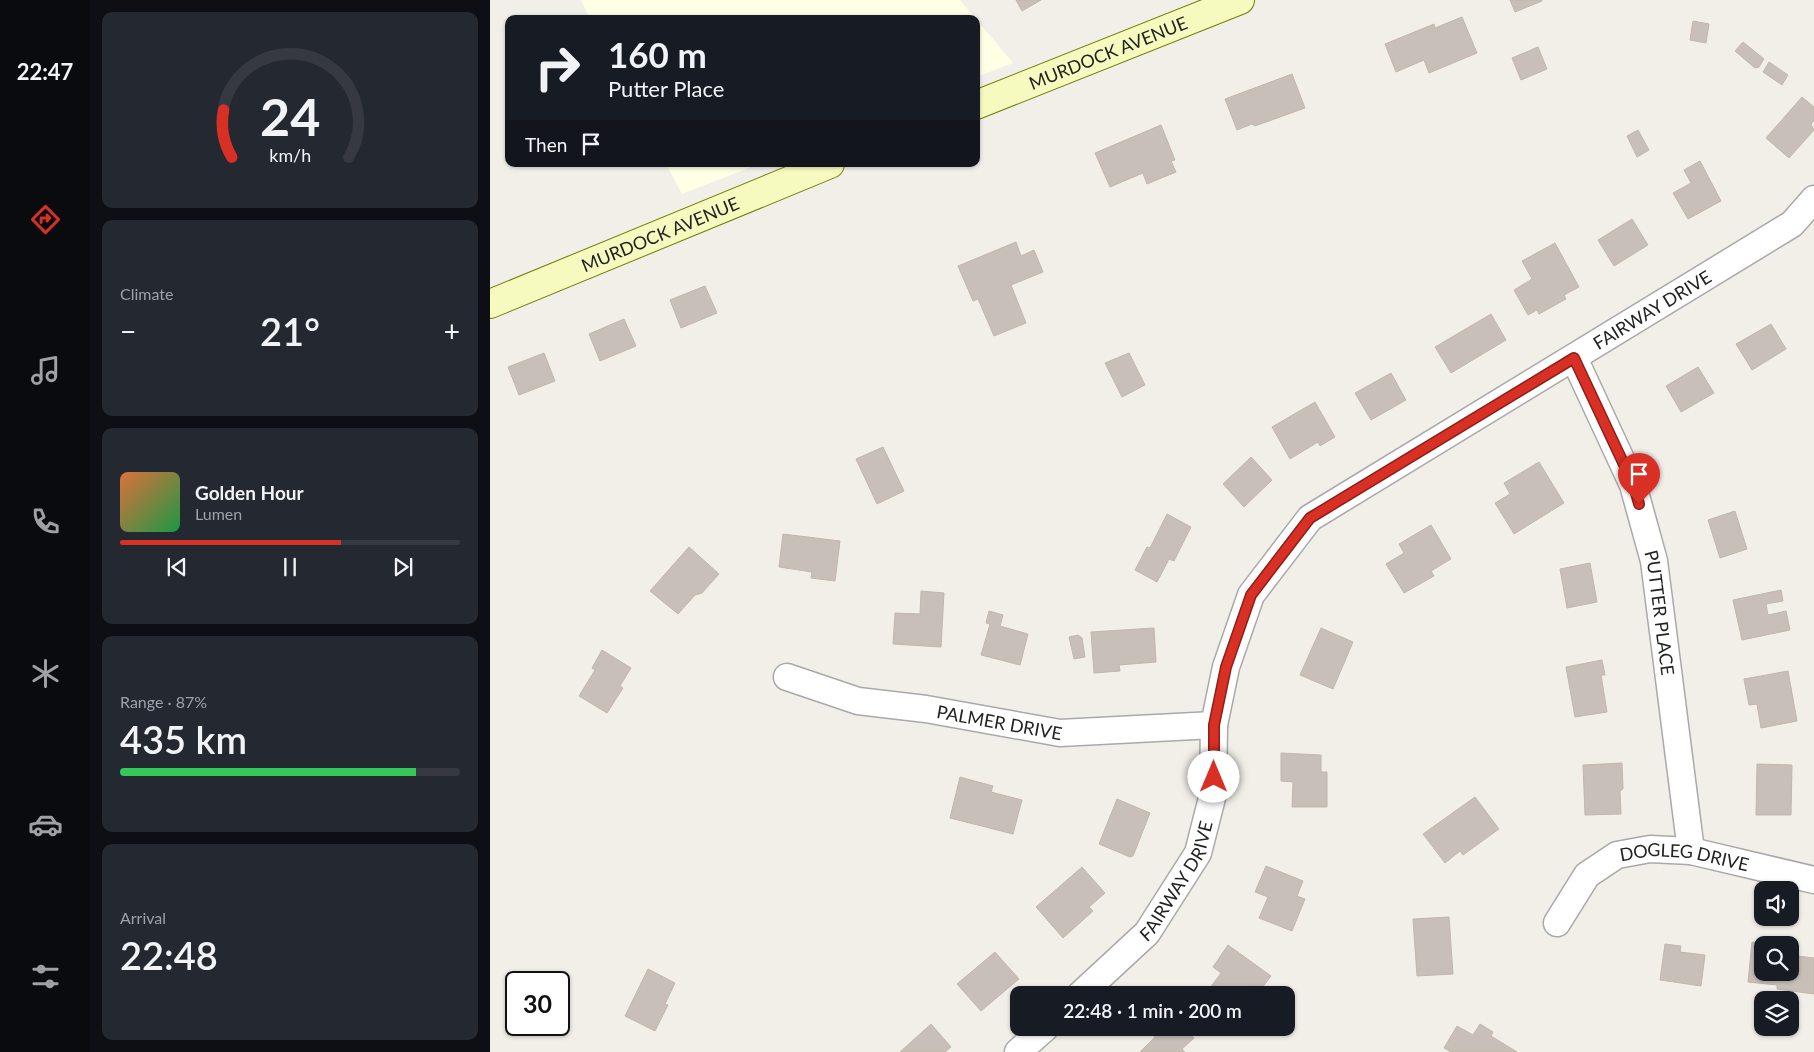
<!DOCTYPE html>
<html lang="en">
<head>
<meta charset="utf-8">
<style>
	body { margin:0; font-family:Lato,sans-serif; background:#242831; color:#f1f3f6; height:100vh; display:flex; flex-direction:column; font-size:19px; white-space:nowrap }
	* { box-sizing:border-box; margin:0 }
	p { font-size:16px; color:#9ea1a6 }
	.icon { flex:none; width:28px; height:28px; fill:none; stroke:currentColor; stroke-width:2; stroke-linecap:round; stroke-linejoin:round }
	.map { position:relative; flex:1; overflow:hidden }
	.drawer { display:flex; flex-direction:column; gap:12px; padding:12px; background:#0d0f14; width:400px }
	.drawer>* { flex:none }
	.guide { position:absolute; left:15px; top:15px; width:475px; height:152px; border-radius:10px; box-shadow:0 1px 4px #0004; background:#171b24; color:#f1f3f6; overflow:hidden }
	.buttons { position:absolute; left:1264px; top:881px; display:grid; gap:10px }
	.buttons a { display:grid; place-items:center; width:45px; height:45px; border-radius:10px; background:#171b24; box-shadow:0 1px 4px #0004; font-size:25px }
	.speed { position:absolute; left:15px; top:971px; display:flex; gap:10px; font-size:25px; font-weight:700; text-align:center }
	.speed>* { display:grid; place-content:center; width:65px; height:65px; border-radius:50%; background:#171b24; box-shadow:0 1px 4px #0004; line-height:1 }
	.speed .limit { border:2px solid #111; border-radius:8px; background:#fff; color:#111 }
	.pin { position:absolute; display:grid; place-items:center; width:42px; height:42px; color:#fff; margin:-51px -21px; border-radius:50% 50% 50% 0; rotate:-45deg; box-shadow:0 0 5px #0007 }
	.pin .icon { rotate:45deg }
	.me { position:absolute; width:55px; margin:-28px; rotate:0deg; stroke-linejoin:round; filter:drop-shadow(0 0 4px #0008) }
	.turn { display:flex; align-items:center; gap:18px; height:105px; padding:0 20px; font-size:22px }
	.turn .icon { width:65px; height:65px; stroke-width:2.5 }
	.turn b { display:block; font-size:35px; line-height:42px }
	.then { display:flex; align-items:center; height:48px; padding:0 20px; background:#0003; gap:10px; font-size:19px }
	.big { font-size:38px; font-weight:600; line-height:1.1 }
	.drawer .card { flex:1; display:flex; flex-direction:column; justify-content:center; gap:8px; min-width:0; padding:0 18px; border-radius:10px; background:#242831 }
	.drawer .dial { align-items:center; gap:0 }
	.dial svg { height:130px; overflow:visible; fill:none; stroke:#363941; stroke-width:7; stroke-linecap:round; text-anchor:middle }
	.dial text { fill:#f1f3f6; stroke:none }
	.song { display:flex; align-items:center; gap:15px }
	.cover { width:60px; height:60px; border-radius:8px; background:linear-gradient(135deg,hsl(20 70% 55%),hsl(140 70% 35%)) }
	.played { height:5px; border-radius:2px; background:linear-gradient(90deg,#d93025 65%,#363941 65%) }
	.keys { display:flex; justify-content:space-around; direction:ltr }
	.heat { display:flex; justify-content:space-between; align-items:center; font-size:28px; direction:ltr }
	.charge { height:8px; border-radius:4px; background:linear-gradient(90deg,#34c759 87%,#363941 0) }
	.trip { position:absolute; left:520px; top:986px; width:285px; height:50px; border-radius:10px; background:#171b24; box-shadow:0 1px 4px #0004; font-weight:600; line-height:50px; text-align:center }
	main { display:flex; flex:1; min-height:0 }
	.dock { display:flex; flex-direction:column; width:90px; justify-content:space-around; align-items:center; background:#090b0e; color:#9ea1a6 }
	.dock .icon { width:35px; height:35px }
	.dock .selected { color:#d93025 }
	.dock b { font-size:22px; color:#f1f3f6 }
	.map>svg:first-child { display:block }
</style>
</head>
<body>
<main>
<nav class="dock">
<b>22:47</b>
<svg class="icon selected" aria-label="directions" viewBox="0 0 24 24"><path d="M12 3l9 9-9 9-9-9zM9 14v-3h6M13 9l2 2-2 2"/></svg>
<svg class="icon" aria-label="music" viewBox="0 0 24 24"><path d="M9 18V5l10-2v13"/><circle cx="6" cy="18" r="3"/><circle cx="16" cy="16" r="3"/></svg>
<svg class="icon" aria-label="phone" viewBox="0 0 24 24"><path d="M5 4h4l2 5-3 2q2 4 5 5l2-3 5 2v4C11 20 4 13 5 4z"/></svg>
<svg class="icon" aria-label="climate" viewBox="0 0 24 24"><path d="M12 3v18M4 7l16 10M4 17L20 7"/></svg>
<svg class="icon" aria-label="car" viewBox="0 0 24 24"><path d="M5 17H2v-5l4-1 3-4h7l3 4 3 1v5h-3M9 17h6M6 11h13"/><circle cx="7" cy="17" r="2"/><circle cx="17" cy="17" r="2"/></svg>
<svg class="icon" aria-label="filters" viewBox="0 0 24 24"><path d="M4 7h16M4 17h16"/><circle cx="9" cy="7" r="2"/><circle cx="15" cy="17" r="2"/></svg>
</nav>
<section class="drawer">
<div class="card dial"><svg viewBox="0 0 100 80">
<path d="M14 69A42 42 0 1 1 86 69"/>
<path d="M14 69A42 42 0 0 1 9 40" stroke="#d93025"/>
<text x="50" y="56" font-size="32" font-weight="700">24</text>
<text x="50" y="72" font-size="11">km/h</text>
</svg></div>
<div class="card"><p>Climate</p>
<div class="heat"><a>−</a><b class="big">21°</b><a>+</a></div>
</div>
<div class="card">
<div class="song"><i class="cover"></i><div><b>Golden Hour</b><p>Lumen</p></div></div>
<div class="played"></div>
<div class="keys"><svg class="icon" aria-label="previous" viewBox="0 0 24 24"><path d="M18 5L8 12l10 7zM5 5v14"/></svg><svg class="icon" aria-label="pause" viewBox="0 0 24 24"><path d="M8 5v14M16 5v14"/></svg><svg class="icon" aria-label="next" viewBox="0 0 24 24"><path d="M6 5l10 7-10 7zM19 5v14"/></svg></div>
</div>
<div class="card"><p>Range · 87%</p><b class="big">435 km</b><div class="charge"></div></div>
<div class="card"><p>Arrival</p><b class="big">22:48</b></div>
</section>
<div class="map">
<svg width="1324" height="1052" viewBox="0 0 1324 1052">
	<rect width="100%" height="100%" fill="#f2efe9"/>
	<path fill="#ffffe5" d="M91 0H470L486 19H100Z
		M486 19 523 63 486 77Z
		M176 164H269L192 194Z"/>
	<path fill="#c7bfb8" stroke="#c4b6ab" d="M526 0H551L532 11Z
		M1020 0H1052V1L1025 12Z
		M972 17 987 53 939 73 934 60 906 72 895 44 944 24 945 28Z
		M1203 21 1219 24 1216 43 1200 40Z
		M1253 42 1274 59 1269 67 1265 68 1245 51Z
		M1048 47 1057 69 1031 80 1022 58Z
		M1279 62 1298 75 1292 85 1273 72Z
		M802 74 815 108 765 126 762 124 747 130 735 99Z
		M1312 97 1324 107V121L1321 124 1324 130 1299 158 1276 138Z
		M671 125 685 160 681 161 686 172 657 184 653 173 620 187 605 153Z
		M1148 130 1159 150 1147 157 1137 136Z
		M1210 161 1231 201 1198 219 1183 193 1201 183 1194 170Z
		M1142 219 1158 245 1124 266 1108 240Z
		M526 242 531 256 544 250 553 272 521 285 536 323 504 336 488 299 483 301 468 266Z
		M1065 243 1089 287 1074 295 1076 299 1049 314 1047 310 1038 315 1024 290 1042 279 1032 261Z
		M215 286 227 313 191 328 180 300Z
		M1001 314 1016 340 961 373 945 347Z
		M134 319 146 346 110 361 99 334Z
		M1281 324 1296 349 1262 370 1246 344Z
		M54 353 65 381 29 395 18 367Z
		M639 353 655 385 632 397 615 363Z
		M1208 367 1224 393 1191 412 1176 386Z
		M901 373 916 400 881 420 865 393Z
		M825 402 845 437 830 446 828 442 800 459 782 427Z
		M393 447 414 491 387 504 366 459Z
		M761 457 782 480 754 507 733 484Z
		M1049 462 1074 503 1024 534 1005 503 1020 494 1014 483Z
		M1245 511 1257 549 1230 558 1218 520Z
		M677 514 701 527 684 561 679 559 667 582 645 570 657 547 660 548Z
		M941 525 961 559 941 571 944 576 914 593 896 564 914 553 909 544Z
		M293 534 350 541 345 581 321 578 322 572 289 567Z
		M199 547 229 574 212 593 205 595 188 614 160 591Z
		M1100 563 1107 602 1077 608 1070 569Z
		M1291 590 1293 601 1276 604 1278 615 1296 611 1300 630 1252 640 1243 600Z
		M431 591 454 593 451 647 403 644 405 613 430 614Z
		M499 611 513 615 510 626 538 634 530 665 491 655 500 624 496 623Z
		M664 628 666 662 629 665 630 671 604 673 601 632Z
		M831 628 863 642 843 689 810 675Z
		M588 635 592 638 595 657 584 659 579 637Z
		M112 650 141 668 130 686 133 688 117 713 89 696 105 670 102 668Z
		M1112 660 1115 675H1111L1117 712 1085 717 1076 667Z
		M1298 671 1307 721 1271 728 1267 704 1259 705 1254 679Z
		M791 753 831 755V772H837V807H802L803 782 791 781Z
		M1132 763 1133 789 1130 791 1131 814 1095 815 1093 765Z
		M1267 764 1302 765 1301 815H1266Z
		M470 777 503 786 501 792 532 800 523 834 460 818Z
		M985 797 1009 829 973 855 970 851 955 863 933 834Z
		M627 799 660 813 643 856 640 857 609 844Z
		M776 866 813 881 807 896 815 899 802 931 769 918 778 897 765 892Z
		M592 867 615 893 599 907 603 911 573 938 546 907Z
		M959 917 963 974 927 976 923 919Z
		M1262 942 1283 945H1272V972H1300V955L1324 958V994L1287 989V985L1258 982Z
		M1175 944 1191 946 1190 952 1215 955 1211 986 1170 980Z
		M738 945 781 976 771 989 765 985 758 995H722L717 992 731 973 723 967Z
		M505 952 529 979 491 1011 467 984Z
		M158 969 185 983 175 1004 178 1005 165 1031 135 1016Z
		M441 1024 461 1047 455 1052H410Z
		M990 1024 1003 1032 1001 1036 1027 1052H961L954 1048 967 1026 983 1035Z
		M663 1028H693L704 1038 692 1049 695 1052H650L665 1037 659 1031Z"/>
	<g fill="none" stroke-linecap="round" stroke-linejoin="round">
		<g stroke="#a9a9a9" stroke-width="29">
			<g id="minor">
				<path id="s1" d="M1084 358 1143 485 1164 561 1201 851"/>
				<path id="s2" d="M297 677 368 701 436 709 570 733 724 725"/>
				<path id="s3" d="M1067 923 1097 875 1127 855 1160 849 1201 851 1324 880"/>
				<path id="s4" d="M590 995 657 933 708 853 723 794 724 725 736 667 761 595 820 518 1302 224 1324 199"/>
				<path d="M528 1052 555 1028"/>
			</g>
		</g>
		<g stroke="#707d05" stroke-width="30">
			<g id="secondary">
				<path id="s5" d="M486 105 750 0"/>
				<path id="s6" d="M0 304 340 164"/>
			</g>
		</g>
		<use href="#minor" stroke="#fff" stroke-width="26"/>
		<use href="#secondary" stroke="#f7fabf" stroke-width="28"/>
	</g>
	<g fill="none" stroke-linecap="round" stroke-linejoin="round">
		<g stroke="#8d1f18" stroke-width="12">
			<path id="route" d="M724 777V725L736 667 761 595 820 518 1084 358 1144 486 1149 504"/>
		</g>
		<use href="#route" stroke="#d93025" stroke-width="9"/>
	</g>
	<g text-anchor="middle" dominant-baseline="central" stroke-width="5" stroke-linejoin="round" paint-order="stroke">
		<g font-size="18" fill="#222" stroke="#fff">
			<text stroke="none"><textPath href="#s5" startOffset="142">MURDOCK AVENUE</textPath></text>
			<text stroke="none"><textPath href="#s6" startOffset="184">MURDOCK AVENUE</textPath></text>
			<text stroke="none"><textPath href="#s4" startOffset="949">FAIRWAY DRIVE</textPath></text>
			<text stroke="none"><textPath href="#s1" startOffset="271">PUTTER PLACE</textPath></text>
			<text stroke="none"><textPath href="#s2" startOffset="218">PALMER DRIVE</textPath></text>
			<text stroke="none"><textPath href="#s3" startOffset="161">DOGLEG DRIVE</textPath></text>
			<text stroke="none"><textPath href="#s4" startOffset="152">FAIRWAY DRIVE</textPath></text>
		</g>
	</g>
</svg>
<div class="buttons">
<a><svg class="icon" aria-label="sound" viewBox="0 0 24 24"><path d="M4 9h4l5-4v14l-5-4H4zM17 9q2 3 0 6"/></svg></a>
<a><svg class="icon" aria-label="search" viewBox="0 0 24 24"><circle cx="10" cy="10" r="6"/><path d="M15 15l6 6"/></svg></a>
<a><svg class="icon" aria-label="layers" viewBox="0 0 24 24"><path d="M12 4l9 5-9 5-9-5zM3 14l9 5 9-5"/></svg></a>
</div>
<div class="speed"><div class="limit">30</div></div>
<div class="pin" style="left:1149px;top:504px;background:#d93025"><svg class="icon" aria-label="arrive" viewBox="0 0 24 24"><path d="M6 21V4h12l-3 4 3 4H6"/></svg></div>
<svg class="me" style="left:724px;top:777px" viewBox="-20 -20 40 40"><circle r="19" fill="#fff"/><path d="M0-13L10 11 0 6-10 11z" fill="#d93025"/></svg>
<div class="trip">22:48 · 1 min · 200 m</div>
<div class="guide">
<div class="turn"><svg class="icon" aria-label="right" viewBox="0 0 24 24"><path d="M7 20v-9h11M14 6l5 5-5 5"/></svg><div><b>160 m</b>Putter Place</div></div>
<div class="then">Then<svg class="icon" aria-label="arrive" viewBox="0 0 24 24"><path d="M6 21V4h12l-3 4 3 4H6"/></svg></div>
</div>
</div>
</main>
</body>
</html>
